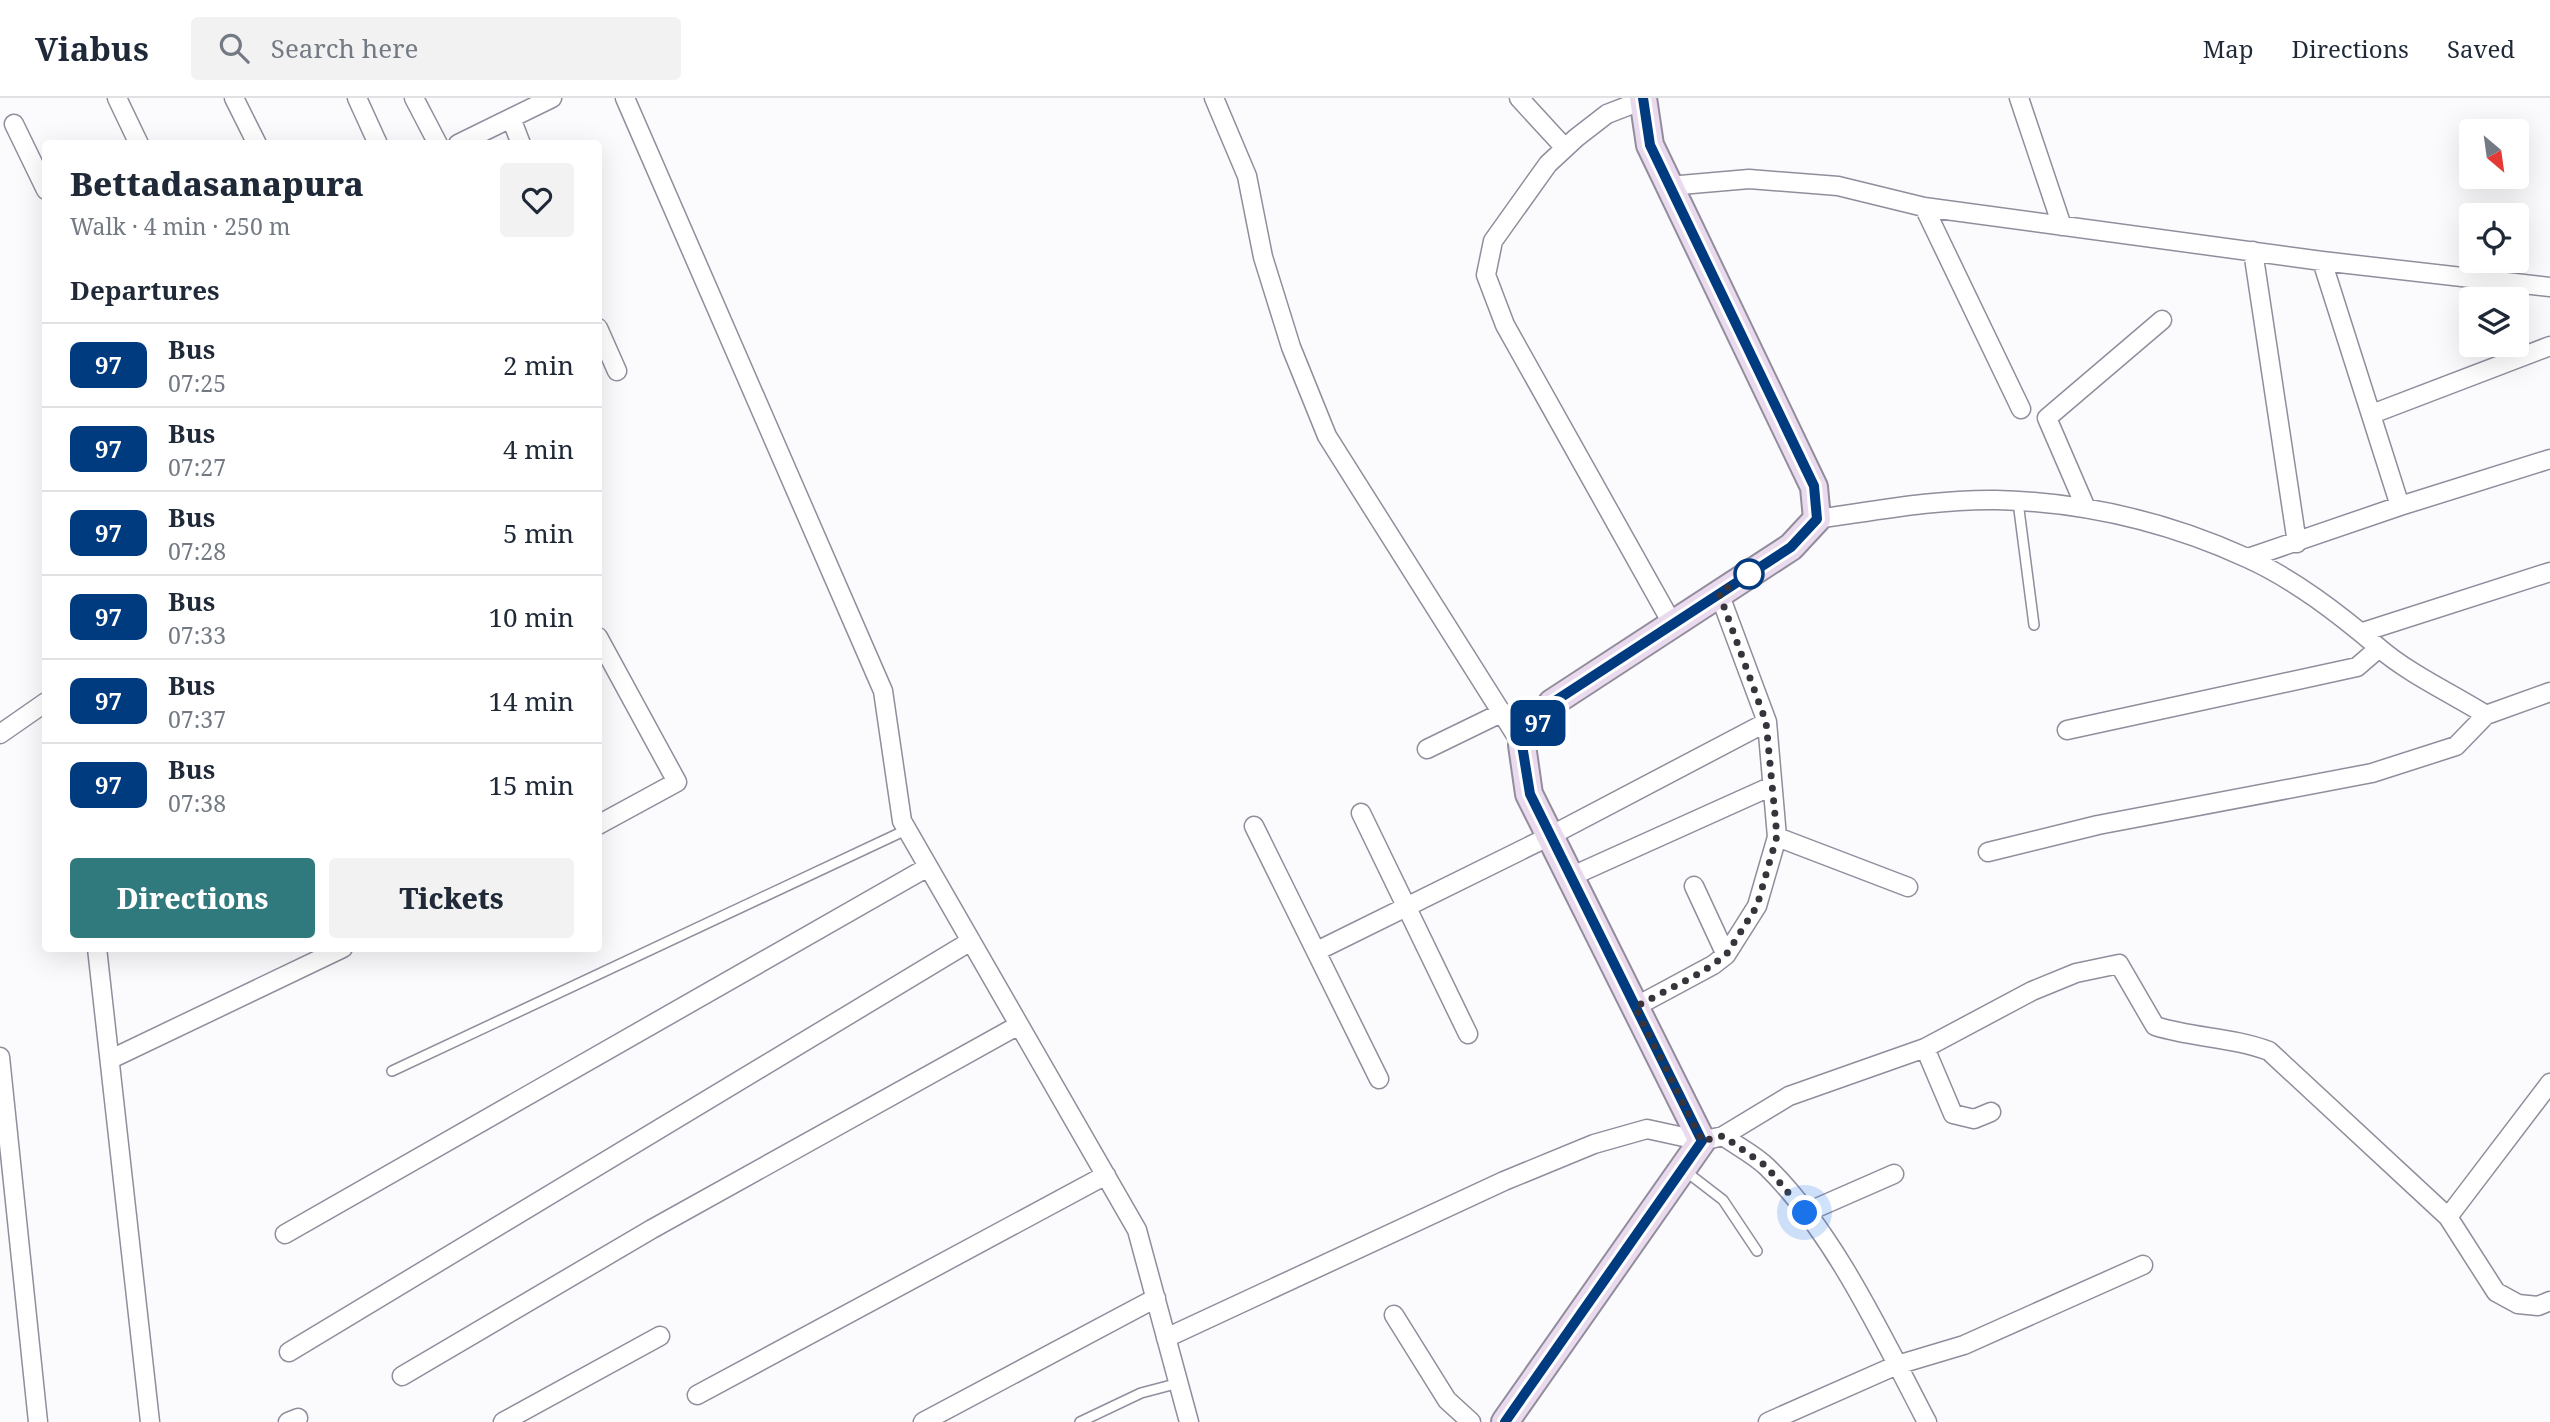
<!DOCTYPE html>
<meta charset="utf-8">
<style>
body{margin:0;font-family:"Noto Serif",serif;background:#f2f2f3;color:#1f2937;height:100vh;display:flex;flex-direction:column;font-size:26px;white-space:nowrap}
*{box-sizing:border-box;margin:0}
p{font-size:23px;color:#747a83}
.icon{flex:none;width:38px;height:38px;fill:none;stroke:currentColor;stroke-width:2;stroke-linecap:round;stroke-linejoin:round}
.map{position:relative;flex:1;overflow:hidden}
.sheet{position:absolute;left:42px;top:42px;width:560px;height:812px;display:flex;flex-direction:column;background:#fff;border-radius:7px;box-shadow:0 7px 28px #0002}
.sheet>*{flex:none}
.badge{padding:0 14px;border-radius:10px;font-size:24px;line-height:46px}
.needle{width:46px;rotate:151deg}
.buttons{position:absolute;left:2459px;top:21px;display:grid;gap:14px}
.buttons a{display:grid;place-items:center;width:70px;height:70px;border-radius:7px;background:#fff;box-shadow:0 7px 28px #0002;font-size:35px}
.you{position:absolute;width:35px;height:35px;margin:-18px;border:5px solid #fff;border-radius:50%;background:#1a73e8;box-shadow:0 0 0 10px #1a73e833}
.map>.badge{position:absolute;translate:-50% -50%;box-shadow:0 0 0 4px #fff}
h2{padding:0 28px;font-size:26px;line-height:63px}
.round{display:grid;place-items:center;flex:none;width:74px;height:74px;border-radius:7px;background:#f2f2f3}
.headline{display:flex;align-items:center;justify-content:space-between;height:119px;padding:0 28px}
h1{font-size:33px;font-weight:800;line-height:52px}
.button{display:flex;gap:14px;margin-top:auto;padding:14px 28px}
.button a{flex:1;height:80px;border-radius:7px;background:#307a7d;color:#fff;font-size:28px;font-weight:800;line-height:80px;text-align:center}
.button a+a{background:#f2f2f3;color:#1f2937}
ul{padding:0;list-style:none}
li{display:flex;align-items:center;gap:21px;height:84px;padding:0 28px;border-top:2px solid #e0e1e3}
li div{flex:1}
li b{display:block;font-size:26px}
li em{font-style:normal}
li .badge{min-width:77px;font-weight:700;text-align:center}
header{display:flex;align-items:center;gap:42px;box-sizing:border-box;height:98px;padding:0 35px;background:#fff;border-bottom:2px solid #e0e1e3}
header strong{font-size:33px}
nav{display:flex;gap:38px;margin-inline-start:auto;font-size:24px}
.search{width:490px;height:63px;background:#f2f2f3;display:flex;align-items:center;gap:18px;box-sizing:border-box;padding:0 24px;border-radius:7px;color:#747a83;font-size:26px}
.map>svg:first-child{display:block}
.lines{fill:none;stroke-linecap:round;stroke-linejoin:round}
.service-casing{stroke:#918d9c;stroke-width:12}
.minor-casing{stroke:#918d9c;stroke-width:21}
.secondary-casing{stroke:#918d9c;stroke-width:30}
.service{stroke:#fff;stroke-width:9}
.minor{stroke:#fff;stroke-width:18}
.secondary{stroke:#e9daed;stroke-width:26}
.line-casing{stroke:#fff;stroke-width:16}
.line{stroke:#003b80;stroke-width:10}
.walk{stroke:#37353b;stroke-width:7;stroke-dasharray:0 12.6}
.stop-dot{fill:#fff;stroke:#003b80;stroke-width:3.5}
</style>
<header>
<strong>Viabus</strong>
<div class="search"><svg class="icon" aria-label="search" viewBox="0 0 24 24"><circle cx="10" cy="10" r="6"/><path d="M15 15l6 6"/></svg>Search here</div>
<nav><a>Map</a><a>Directions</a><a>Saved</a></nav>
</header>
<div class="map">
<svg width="2550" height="1324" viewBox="0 0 2550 1324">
<rect width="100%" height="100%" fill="#fbfafd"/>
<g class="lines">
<defs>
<path id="service" d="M2018,404L2034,527
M392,973L906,732
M1684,1072L1723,1102L1757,1153
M1080,1324L1141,1295L1179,1285"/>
<path id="minor" d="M117,0L139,46
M234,0L257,46
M357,0L378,46
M414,0L438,46
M625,0L883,593L902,723L1137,1132L1189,1324
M1214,0L1247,78L1263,159L1291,249L1327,338L1522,647
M1519,0L1565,50
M2019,0L2062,128
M1643,2L1607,16L1576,40L1548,66L1493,143L1486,177L1505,227L1673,527
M511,20L521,46
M14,26L46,92
M458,46L552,0
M1669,88L1749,81L1838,88L1924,109L2322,163L2550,189
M1924,109L2021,311
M2253,153L2297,445
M2322,163L2400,408
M598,230L617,273
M2372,316L2550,248
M2085,408L2047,320L2162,222
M1817,421C1875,413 1936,401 1996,402C2083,404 2168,424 2247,460C2294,481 2339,516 2378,549C2409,576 2451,595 2486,617
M2248,460L2400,408L2550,361
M2363,534L2550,474
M598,539L677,684L598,727
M2067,632L2357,569L2379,550
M0,636L46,604
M1427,651L1501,615
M1361,715L1468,936
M1254,728L1379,981
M1777,739L1908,789
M1988,754L2098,727L2372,675L2456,648L2486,617L2550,594
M1570,779L1772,688
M1694,788L1726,857
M97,850L150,1324
M1317,853L1550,738L1767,624L1719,495
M1635,909L1713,867L1726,857L1757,808L1777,739L1767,624
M1925,950L1953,1016L1974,1021L1991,1014
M0,959L38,1324
M111,961L343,850
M1723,1038C1737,1048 1755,1057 1767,1069C1834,1134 1884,1242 1927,1324
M1805,1115L1894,1076
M2448,1119L2550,985
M285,1136L928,769
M1394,1217L1447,1302L1471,1324
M1166,1240L1504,1083L1594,1046L1647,1031L1702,1043L1723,1038L1789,998L1925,950L2032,893L2076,875L2119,866L2155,928C2193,940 2232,939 2269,953L2448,1119L2496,1194L2518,1206L2538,1208L2550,1203
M289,1254L971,843
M402,1278L652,1131L1019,927
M697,1297L1106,1077
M288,1324L298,1320
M503,1324L660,1238
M923,1324L1156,1200
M1768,1324L1897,1267L1964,1247L2143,1167"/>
<path id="secondary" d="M1505,1324L1702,1043L1529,696L1522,647L1552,605L1791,449L1817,421L1814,389L1650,47L1643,0"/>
</defs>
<!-- service casing -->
<use href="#service" class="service-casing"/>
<!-- minor casing -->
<use href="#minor" class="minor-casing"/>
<!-- secondary casing -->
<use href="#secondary" class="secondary-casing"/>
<!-- service -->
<use href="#service" class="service"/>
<!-- minor -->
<use href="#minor" class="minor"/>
<!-- secondary -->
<use href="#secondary" class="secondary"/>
</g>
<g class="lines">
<defs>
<path id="line" d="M1505,1324L1702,1043L1530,696L1522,647L1552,605L1791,449L1817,421L1814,388L1650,47L1643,0"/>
</defs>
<!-- line casing -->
<use href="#line" class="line-casing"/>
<!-- line -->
<use href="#line" class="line"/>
<!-- walk -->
<path class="walk" d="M1749,476L1719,495L1766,624L1777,738L1757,808L1726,857L1702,874L1635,909L1702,1043L1723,1038L1766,1068L1805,1115"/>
</g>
<!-- markers -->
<circle class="stop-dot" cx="1749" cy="476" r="14"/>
</svg>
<div class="buttons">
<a><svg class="needle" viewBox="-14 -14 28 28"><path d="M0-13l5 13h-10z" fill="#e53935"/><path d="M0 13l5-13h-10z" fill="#747a83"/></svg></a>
<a><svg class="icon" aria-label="locate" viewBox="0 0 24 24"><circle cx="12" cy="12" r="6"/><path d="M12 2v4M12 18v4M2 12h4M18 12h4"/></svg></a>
<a><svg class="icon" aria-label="layers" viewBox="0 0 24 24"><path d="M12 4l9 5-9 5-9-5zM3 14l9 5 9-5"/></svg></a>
</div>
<div class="you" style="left:1805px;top:1115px"></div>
<b class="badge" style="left:1538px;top:625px;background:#003b80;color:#fff">97</b>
<section class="sheet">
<div class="headline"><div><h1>Bettadasanapura</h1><p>Walk · 4 min · 250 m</p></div><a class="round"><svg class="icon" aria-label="heart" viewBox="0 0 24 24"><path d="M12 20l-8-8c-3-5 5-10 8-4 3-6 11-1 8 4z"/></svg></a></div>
<h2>Departures</h2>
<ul>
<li><span class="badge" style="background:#003b80;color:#fff">97</span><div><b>Bus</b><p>07:25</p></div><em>2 min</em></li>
<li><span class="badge" style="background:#003b80;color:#fff">97</span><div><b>Bus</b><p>07:27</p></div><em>4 min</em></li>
<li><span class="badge" style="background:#003b80;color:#fff">97</span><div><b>Bus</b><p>07:28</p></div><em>5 min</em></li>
<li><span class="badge" style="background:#003b80;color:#fff">97</span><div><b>Bus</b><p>07:33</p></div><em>10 min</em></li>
<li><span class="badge" style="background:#003b80;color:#fff">97</span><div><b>Bus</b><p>07:37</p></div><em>14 min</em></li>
<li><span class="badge" style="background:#003b80;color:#fff">97</span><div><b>Bus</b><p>07:38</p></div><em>15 min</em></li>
</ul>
<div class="button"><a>Directions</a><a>Tickets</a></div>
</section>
</div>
